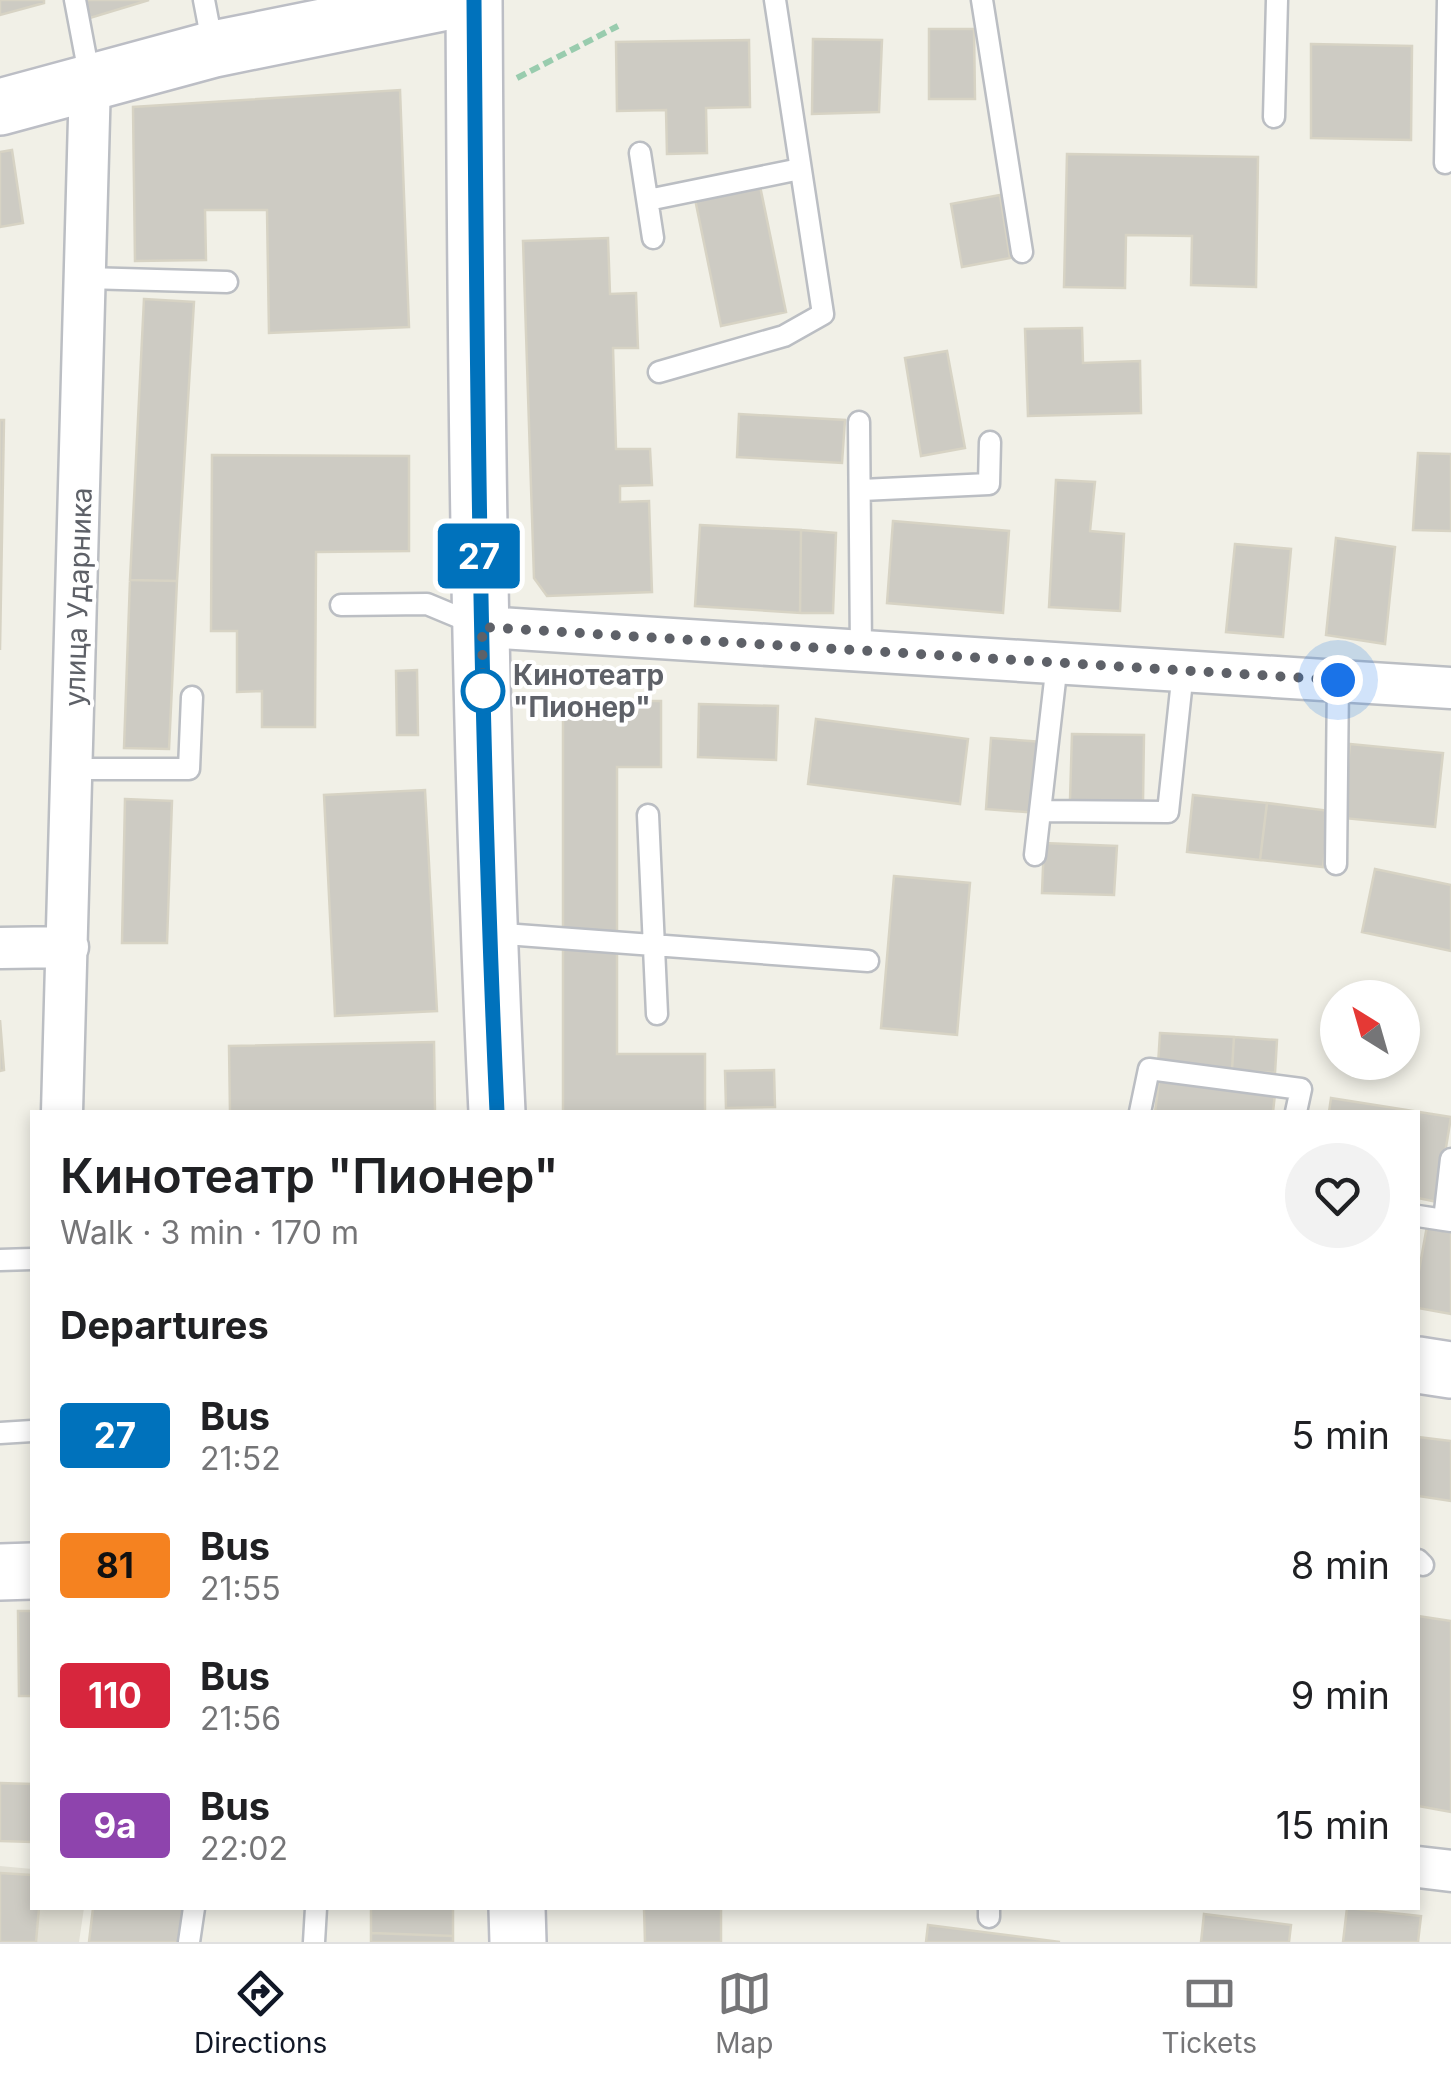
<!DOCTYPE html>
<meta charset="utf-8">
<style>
body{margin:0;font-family:Inter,sans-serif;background:#f2f2f2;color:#202124;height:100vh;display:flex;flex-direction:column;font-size:38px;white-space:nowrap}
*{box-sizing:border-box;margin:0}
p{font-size:32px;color:#757577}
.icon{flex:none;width:55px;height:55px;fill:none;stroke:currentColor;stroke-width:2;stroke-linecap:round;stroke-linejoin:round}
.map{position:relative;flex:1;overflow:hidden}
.sheet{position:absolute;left:30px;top:1110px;width:1390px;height:800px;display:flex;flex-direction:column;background:#fff;border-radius:0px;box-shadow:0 5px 15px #0003}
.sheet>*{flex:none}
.badge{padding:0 20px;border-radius:8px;font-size:35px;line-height:65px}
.needle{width:65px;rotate:323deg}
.buttons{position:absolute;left:1320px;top:980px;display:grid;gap:20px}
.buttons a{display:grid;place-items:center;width:100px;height:100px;border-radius:50%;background:#fff;box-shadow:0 5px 15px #0003;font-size:50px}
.you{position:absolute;width:50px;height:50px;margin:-25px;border:8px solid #fff;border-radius:50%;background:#1a73e8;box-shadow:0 0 0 15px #1a73e833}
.map>.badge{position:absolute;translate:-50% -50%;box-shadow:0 0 0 5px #fff}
h2{padding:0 30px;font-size:38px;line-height:90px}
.round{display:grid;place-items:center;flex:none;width:105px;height:105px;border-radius:52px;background:#f2f2f2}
.head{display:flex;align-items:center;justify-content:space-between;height:170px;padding:0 30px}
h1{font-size:48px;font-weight:600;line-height:75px}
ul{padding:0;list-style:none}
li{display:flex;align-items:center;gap:30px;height:130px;padding:0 30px}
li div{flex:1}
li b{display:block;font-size:38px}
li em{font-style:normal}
li .badge{min-width:110px;font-weight:700;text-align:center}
.tab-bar{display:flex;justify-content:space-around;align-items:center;height:140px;border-top:2px solid #e0e0e0;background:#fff;font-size:28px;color:#757577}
.tab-bar a{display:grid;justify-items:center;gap:5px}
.tab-bar .selected{color:#111827}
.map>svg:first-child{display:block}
.education{fill:#e2e0d5}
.building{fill:#cdcbc3;stroke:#d7d3c4;stroke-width:2.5}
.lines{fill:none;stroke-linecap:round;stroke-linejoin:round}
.lane-casing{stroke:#bbbec3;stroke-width:25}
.street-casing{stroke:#bbbec3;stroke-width:45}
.secondary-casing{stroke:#bcbec5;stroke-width:60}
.path{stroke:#99ccae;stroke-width:6;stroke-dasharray:10 5;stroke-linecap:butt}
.lane{stroke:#fff;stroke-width:20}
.street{stroke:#fff;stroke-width:40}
.secondary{stroke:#fff;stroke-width:55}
.line-casing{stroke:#fff;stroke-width:22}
.line{stroke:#0072bc;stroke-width:15}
.walk{stroke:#5e6168;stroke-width:10;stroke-dasharray:0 18}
.stop-dot{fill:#fff;stroke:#0072bc;stroke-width:5}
.labels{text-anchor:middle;stroke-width:8;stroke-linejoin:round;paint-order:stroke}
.street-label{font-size:28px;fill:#5e6168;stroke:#fff}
.stop-label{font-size:28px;font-weight:bold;fill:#5e6168;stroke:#fff;text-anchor:start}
</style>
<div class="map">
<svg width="1451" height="1942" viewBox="0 0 1451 1942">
<rect width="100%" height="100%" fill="#f1f0e7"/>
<!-- education -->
<path class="education" d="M0,1866L32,1869V1908H84L79,1942H0Z"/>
<!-- building -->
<path class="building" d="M0,0H44V3L0,15Z
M85,0H149L90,18Z
M929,29H974L975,99H929Z
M813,39L882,40L879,112L812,114Z
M749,40L750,107L706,108L707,153L667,154L666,110L617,111L616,42Z
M1311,44L1412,46L1411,140L1311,138Z
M400,90L409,327L269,333L267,210H205L206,260L135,261L133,107Z
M12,150L23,223L0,227V152Z
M1067,154L1258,157L1256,287L1191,285L1192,236L1126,235L1125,288L1064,287Z
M760,186L786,312L721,326L695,199Z
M1000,195L1010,258L962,267L951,204Z
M608,238L610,294L636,293L638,348H613L616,449H650L652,485L620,486V502L649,501L652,592L547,596L534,578L523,241Z
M144,299L194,302L177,581L130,580Z
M1082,328L1083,363L1140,361L1141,413L1028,416L1025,329Z
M947,351L965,448L921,456L905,358Z
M739,414L845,420L842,463L737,457Z
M0,420H4L0,650Z
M1418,453L1451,454V531L1413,530Z
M212,455L409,456V551L316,552L315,727H262V691L237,692V631H211Z
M1056,480L1095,482L1090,531L1124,534L1120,611L1049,607Z
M893,521L1009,531L1003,613L887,603Z
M700,525L801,530L800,613L695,606Z
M801,530L836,533L833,613H800Z
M1336,538L1395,547L1385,644L1326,635Z
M1235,544L1291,549L1283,637L1226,632Z
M130,580L177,581L169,749L124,748Z
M417,670L418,735H397L396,671Z
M563,701H661V767H617V1054H705V1112H563Z
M699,704L778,706L776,760L698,757Z
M816,719L968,739L960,804L808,784Z
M1072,734L1144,735L1143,802L1070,800Z
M991,738L1042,742L1037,813L986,809Z
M1350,744L1443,753L1435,827L1343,818Z
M425,790L437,1011L335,1016L324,795Z
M1193,795L1267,803L1260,860L1187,852Z
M125,799L172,801L167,943H122Z
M1267,803L1330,811L1323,867L1260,860Z
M1044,843L1117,846L1114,895L1042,893Z
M1375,869L1451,885V951L1362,932Z
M894,876L970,883L957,1035L881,1028Z
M0,1020L4,1070L0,1071Z
M1160,1033L1234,1037L1232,1070L1158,1065Z
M1234,1037L1277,1040L1275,1073L1232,1070Z
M434,1042L435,1112H230L229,1046Z
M774,1070L775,1107L726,1108L725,1071Z
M1159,1081L1275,1094L1273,1112H1155Z
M1331,1098L1451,1117L1437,1202L1418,1198V1112H1329Z
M1427,1226L1451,1231V1314L1418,1308V1276Z
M1418,1437L1451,1441V1501L1418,1496Z
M18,1611H32V1696H19Z
M1418,1616L1451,1621V1812L1418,1806Z
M0,1783L32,1784V1842L0,1841Z
M0,1873L32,1875V1908H39L36,1942H0Z
M93,1908H190L184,1942H89Z
M371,1908H453V1936L371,1933Z
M644,1908H721V1942H645Z
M1347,1908L1421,1916L1418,1942H1343Z
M1204,1914L1291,1925L1289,1942H1201Z
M928,1925L1060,1942H926Z
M371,1933L453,1936V1942H371Z"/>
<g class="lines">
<defs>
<path id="lane" d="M75,0L90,79
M204,0L213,47
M982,0L1022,252
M1274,117L1277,0
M640,153L653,238
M1445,163L1448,0
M648,200L800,169
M86,278L227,282
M659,372L784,336L823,314L775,0
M859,422L861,650
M862,490L989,484L990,442
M341,605L427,604L475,624
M73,769H189L192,697
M1040,811L1168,812L1183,671
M648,815L657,1014
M1035,855L1057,663
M1336,864L1338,680
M490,933L868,961
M1140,1112L1149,1069L1301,1089L1296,1112
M1418,1216L1451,1221
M1444,1220L1451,1159
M0,1260L32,1259
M0,1433L32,1431
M1418,1560L1423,1565
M989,1917V1908
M189,1942L194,1908
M314,1942L316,1908"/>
<path id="street" d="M483,627L1451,688
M0,948L68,947
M62,1112L90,81
M1418,1867L1451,1871"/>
<path id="secondary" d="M474,0C476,371 479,742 497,1112
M0,107L214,49L456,0
M1418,1365L1451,1370
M0,1572L32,1571
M517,1908L518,1942"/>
</defs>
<!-- lane casing -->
<use href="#lane" class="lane-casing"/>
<!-- street casing -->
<use href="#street" class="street-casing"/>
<!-- secondary casing -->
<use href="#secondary" class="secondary-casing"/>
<!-- path -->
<path class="path" d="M517,78L618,26"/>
<!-- lane -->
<use href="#lane" class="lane"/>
<!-- street -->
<use href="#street" class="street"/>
<!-- secondary -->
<use href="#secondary" class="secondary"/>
</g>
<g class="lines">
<defs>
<path id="line" d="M474,0C477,371 480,742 497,1112"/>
</defs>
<!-- line casing -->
<use href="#line" class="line-casing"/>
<!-- line -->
<use href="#line" class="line"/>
<!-- walk -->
<path class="walk" d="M483,691L482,627L1338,680"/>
</g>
<!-- markers -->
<circle class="stop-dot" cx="483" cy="691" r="20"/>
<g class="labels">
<!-- street labels -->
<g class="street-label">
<text transform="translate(78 597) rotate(-88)" y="10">улица Ударника</text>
</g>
<!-- stop labels -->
<g class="stop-label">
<text x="513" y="685">Кинотеатр<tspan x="513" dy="32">"Пионер"</tspan></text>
</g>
</g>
</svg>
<div class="buttons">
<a><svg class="needle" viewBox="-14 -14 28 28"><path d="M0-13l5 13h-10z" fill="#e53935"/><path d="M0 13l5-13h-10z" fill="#757577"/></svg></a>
</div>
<div class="you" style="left:1338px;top:680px"></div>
<b class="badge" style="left:479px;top:556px;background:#0072bc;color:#fff">27</b>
<section class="sheet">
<div class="head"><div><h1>Кинотеатр &quot;Пионер&quot;</h1><p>Walk · 3 min · 170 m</p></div><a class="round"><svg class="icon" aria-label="heart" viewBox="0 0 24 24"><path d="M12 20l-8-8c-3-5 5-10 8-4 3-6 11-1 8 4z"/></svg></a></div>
<h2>Departures</h2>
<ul>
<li><span class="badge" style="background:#0072bc;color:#fff">27</span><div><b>Bus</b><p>21:52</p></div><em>5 min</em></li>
<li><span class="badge" style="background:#f58220;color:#111">81</span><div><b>Bus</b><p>21:55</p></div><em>8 min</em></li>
<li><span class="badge" style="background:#d7263d;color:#fff">110</span><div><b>Bus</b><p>21:56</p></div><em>9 min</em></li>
<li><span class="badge" style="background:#8e44ad;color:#fff">9а</span><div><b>Bus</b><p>22:02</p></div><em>15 min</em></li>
</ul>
</section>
</div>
<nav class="tab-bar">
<a class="selected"><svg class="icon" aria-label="directions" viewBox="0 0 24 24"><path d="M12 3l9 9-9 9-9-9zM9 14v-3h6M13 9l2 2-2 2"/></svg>Directions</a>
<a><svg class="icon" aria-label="map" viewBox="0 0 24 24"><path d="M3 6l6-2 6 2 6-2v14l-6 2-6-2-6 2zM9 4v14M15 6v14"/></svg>Map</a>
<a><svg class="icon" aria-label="tickets" viewBox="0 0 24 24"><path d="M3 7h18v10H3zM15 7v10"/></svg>Tickets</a>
</nav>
